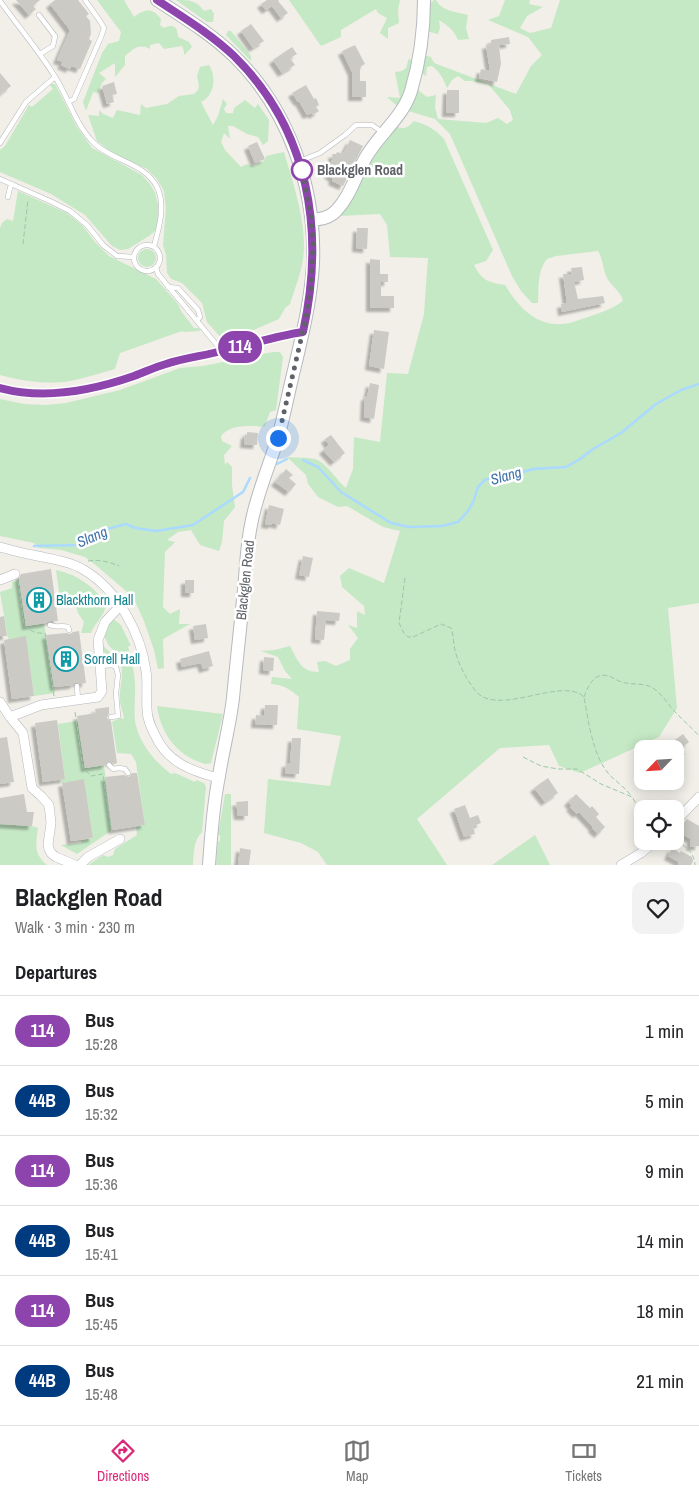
<!DOCTYPE html>
<meta charset="utf-8">
<style>
body{margin:0;font-family:"Archivo Narrow",sans-serif;background:#f2f2f2;color:#202124;height:100vh;display:flex;flex-direction:column;font-size:19px;white-space:nowrap}
*{box-sizing:border-box;margin:0}
p{font-size:16px;color:#757577}
.icon{flex:none;width:28px;height:28px;fill:none;stroke:currentColor;stroke-width:2;stroke-linecap:round;stroke-linejoin:round}
.map{position:relative;height:865px;overflow:hidden}
.sheet{display:flex;flex-direction:column;background:#fff;flex:1}
.sheet>*{flex:none}
.badge{padding:0 10px;border-radius:16px;font-size:18px;line-height:32px}
.needle{width:32px;rotate:245deg}
.controls{position:absolute;left:634px;top:740px;display:grid;gap:10px}
.controls a{display:grid;place-items:center;width:50px;height:50px;border-radius:10px;background:#fff;box-shadow:0 2px 12px #0003;font-size:25px}
.you{position:absolute;width:25px;height:25px;margin:-12px;border:4px solid #fff;border-radius:50%;background:#1a73e8;box-shadow:0 0 0 8px #1a73e833}
.map>.badge{position:absolute;translate:-50% -50%;box-shadow:0 0 0 2px #fff}
h2{padding:0 15px;font-size:19px;line-height:45px}
.round{display:grid;place-items:center;flex:none;width:52px;height:52px;border-radius:10px;background:#f2f2f2}
.overview{display:flex;align-items:center;justify-content:space-between;height:85px;padding:0 15px}
h1{font-size:24px;font-weight:700;line-height:38px}
ul{padding:0;list-style:none}
li{display:flex;align-items:center;gap:15px;height:70px;padding:0 15px;border-top:1px solid #e0e0e0}
li div{flex:1}
li b{display:block;font-size:19px}
li em{font-style:normal}
li .badge{min-width:55px;font-weight:700;text-align:center}
.dock{display:flex;justify-content:space-around;align-items:center;height:70px;border-top:1px solid #e0e0e0;background:#fff;font-size:14px;color:#757577}
.dock a{display:grid;justify-items:center;gap:2px}
.dock .selected{color:#db2777}
.map>svg:first-child{display:block}
.green{fill:#c5e8c5}
.lines{fill:none;stroke-linecap:round;stroke-linejoin:round}
.stream{stroke:#aadaff;stroke-width:2.5}
.building{fill:#cccac5;filter:url(#shadow)}
.lane-casing{stroke:#b5b8bc;stroke-width:5.5}
.street-casing{stroke:#b5b8bc;stroke-width:10}
.secondary-casing{stroke:#b6babf;stroke-width:14}
.path{stroke:#9cc7a9;stroke-width:1;stroke-dasharray:5 2.5;stroke-linecap:butt}
.lane{stroke:#fff;stroke-width:4.5}
.street{stroke:#fff;stroke-width:9}
.secondary{stroke:#fff;stroke-width:12}
.line-casing{stroke:#fff;stroke-width:11}
.line{stroke:#8e44ad;stroke-width:8}
.walk{stroke:#5f6368;stroke-width:5;stroke-dasharray:0 9}
.stop-dot{fill:#fff;stroke:#8e44ad;stroke-width:2.5}
.labels{text-anchor:middle;stroke-width:5;stroke-linejoin:round;paint-order:stroke}
.stop-label{font-size:14px;font-weight:bold;fill:#5f6368;stroke:#fff;text-anchor:start}
.street-label{font-size:14px;fill:#5f6368;stroke:#fff}
.culture-label{font-size:14px;fill:#0d838f;stroke:#fff;text-anchor:start}
.water-label{font-size:15px;font-style:italic;fill:#4174aa;stroke:#fff}
</style>
<div class="map">
<svg width="699" height="865" viewBox="0 0 699 865">
<defs>
<filter id="shadow"><feDropShadow dx="-4" dy="4" stdDeviation="1" flood-color="#0004"/></filter>
</defs>
<rect width="100%" height="100%" fill="#f1efe8"/>
<!-- green -->
<path class="green" d="M97,0H124L134,17C144,9 152,7 161,19L160,25L164,28C174,24 177,26 178,37L189,42L192,47L184,55V51L182,46L164,49L159,43L150,45V49C138,43 134,49 125,56V65L115,77V63L99,73L106,79L102,83L98,93L93,92L86,111L83,102L102,53L108,44L119,41L121,32Z
M176,0C189,0 196,0 204,11L211,9L214,14L213,22H207Z
M289,0H400L398,10L399,23L388,28V39L380,33L387,18L378,13L376,9L341,30V37L321,46Z
M434,0H436C441,11 457,12 468,15L466,28L469,39L458,40C454,30 447,25 439,20L440,28L438,34L426,31V7Z
M505,0H530L529,4L543,7L527,16L520,28L530,33L551,28L560,0H699V603L668,608L677,708L659,737L580,773L559,766L549,745L500,748L417,819L447,865H327L318,852L301,843L264,833L268,779L330,786L341,736L297,729L299,697C290,689 284,685 271,684L272,677L292,679L285,671L278,657L261,651L275,650L290,646C298,661 301,672 319,672L317,662L325,661L336,666L350,660V649L358,638L348,625L357,628V611L365,615L364,606L342,587L340,576L349,568L384,583L400,531L383,527L347,506L338,507L318,497L308,484L306,475L287,457C296,458 306,457 315,459C326,462 337,481 346,488L353,469L354,437L380,442L387,373L408,374L424,314L428,258L390,257L387,225L380,214L339,216L364,166L395,126C404,130 408,128 414,121C427,125 435,129 444,139L493,250L486,261L474,265C482,281 488,282 505,285C518,306 535,326 562,324C570,324 578,320 585,318C599,313 611,310 623,301C621,291 612,287 607,278C603,270 603,259 598,251L556,256L547,259C537,271 539,288 538,303H532L521,291L512,276L450,134L435,119L408,111L417,80L419,91L427,97L436,95L435,107L438,119L486,123L498,118L507,124L513,120L510,110L488,84L471,81H465L458,76L452,80L447,88C444,80 440,72 432,66L427,67L426,76L419,71L423,55L431,57L434,63L516,94L531,66L542,55L528,37L488,20L499,16Z
M228,31H231L251,56V61L226,35Z
M409,58L412,62C411,77 405,92 397,106L387,97L400,98L395,72L402,71L406,68Z
M209,65C217,77 214,96 201,102L213,125L218,116L223,99L227,104L224,109L226,113H233L234,108L245,100L255,108L258,104L269,120L268,141L263,145L258,137L247,134L233,126H228L230,139L224,133L221,142L225,150L241,167L247,164L254,166L265,160L266,156L284,152C293,183 308,226 303,259C301,274 294,290 290,304L285,308L279,319L228,341L223,340L207,322L202,303L182,283L171,279L167,273L166,255L163,245L166,209L164,191L157,179L147,169L111,152L97,141L88,115L99,116V110L103,114L113,118L117,110L140,115L141,104L146,108L167,104L179,96L194,94L198,90L199,86L197,76L200,67Z
M49,84H55L77,127L92,148L142,175L150,184L155,193L158,205V221L156,230L149,236L128,249L120,250L112,246L85,215L51,194L0,172V150L5,146L29,105L32,107L53,89Z
M18,191L67,213L82,225L95,242L109,256L156,279L178,304L181,311L194,328H199L200,331L184,332L182,331L120,353L115,369C100,373 85,378 70,381C48,385 21,381 0,375V228L2,223L7,219L13,221Z
M138 258a9 9 0 1 1 18 0a9 9 0 1 1-18 0Z
M273,352H280L283,357L276,410L270,412L265,426L258,427V426C244,426 230,425 221,436L222,441L232,446L224,455L225,465L227,462L232,467V485L235,507L224,521L222,542L219,551L200,545L191,530L178,532L167,540L175,542L165,552L163,607L170,614L180,609L179,624H190L163,639L164,668L158,669L154,650L144,621L133,597L98,567L85,557L61,550L39,548L34,543L0,536V399L24,404L46,405L66,403L120,390L180,368L203,366Z
M56,570C63,572 71,574 78,578C86,583 108,598 105,609C103,616 94,625 91,633H81L84,622L78,613L76,606L61,607Z
M19,579L26,626L44,623L55,693L34,696L26,637L8,639L0,592L12,588V582Z
M112,618L121,625L131,646H129L128,647C132,662 136,678 135,693C135,702 134,711 135,721C139,743 154,761 171,774L175,773L195,782L196,780L204,783L206,787L202,832C193,841 194,853 193,865H88L103,855L108,857L113,855L115,849L137,835L136,826L145,825L136,762L131,754L117,753L112,722L120,718L124,719C124,713 120,707 120,700C119,687 124,677 121,664L113,658L107,657L104,652L102,645L111,653L116,652L109,646L103,634Z
M157,706L223,714L211,763C205,765 202,763 197,761C174,752 160,730 157,706Z
M78,721L85,768L104,765L112,830L77,854L61,845L81,843L82,840L93,838L84,780L62,783L61,779H65L58,724Z
M225,794H231V865H216L218,842L220,841V835H218Z
M0,824L32,826L38,828C36,845 33,853 47,865H0Z
M535,835L550,865H492Z"/>
<g class="lines">
<!-- stream -->
<path class="stream" d="M303,460L318,467L341,492L391,523L409,527L442,526L458,522L468,511L474,500L478,487L485,480L498,475H513L533,469L566,467L580,459L593,449L621,433L656,404L681,390L699,384
M277,464L287,459
M34,546L78,545L89,541L107,529L126,524L135,528L156,531L193,525L243,492L250,478"/>
</g>
<!-- building -->
<path class="building" d="M16,0H40L33,6L36,9L29,15Z
M55,0H78L89,14L86,16L90,21L91,34L89,39L92,41L80,69L71,66L70,69L61,65L63,62L57,60L70,30L50,4Z
M267,0H279L278,1L288,13L281,18L272,6L266,10L261,4Z
M251,24L264,41L253,48L241,31Z
M509,37L510,44L499,45L501,64L497,82L479,78L481,69L490,71L486,45L491,44V40Z
M355,45L365,64L360,67V81H366V97H352V72L342,51Z
M292,47L297,54L290,58L295,65L282,73L273,60Z
M0,73L11,86L0,95Z
M114,82L117,94L112,95L114,102L107,104L102,86Z
M306,85L314,99L316,98L319,105L316,107L319,111L313,115L312,113L307,115L299,101L298,102L292,93Z
M447,90H459V113H446Z
M350,140L363,146L343,186L332,181L333,178L328,174L329,172L326,171L332,160H333L332,154H336L337,152L343,154Z
M257,142L265,159L255,163L248,146Z
M357,228H368L367,249L356,248Z
M370,259L380,260V274H388V282H381V296H394V308H370Z
M582,267L584,280L574,282L578,299L603,296L605,303L562,312L561,304L567,303L563,274H572L571,268Z
M374,330L389,332L384,369L369,366Z
M370,383L379,385L374,419L364,417L365,396L367,397Z
M247,432L258,433L257,445L244,444L245,434L247,435Z
M331,435L345,453L334,462L323,450L329,445L325,439Z
M286,469L293,475L289,478L296,484L289,492L275,482Z
M269,505L284,509L280,525L272,523V525L265,524Z
M303,556L313,558L309,577L299,575Z
M51,569L58,621H50L46,623L26,626L19,579L21,574Z
M185,580H194V593H185Z
M317,611L340,613L339,621L326,620L324,640L315,639Z
M4,616L7,636H0V617Z
M206,624L208,638L195,640L193,626Z
M79,631L86,683L80,684L76,682L73,685L54,687L46,635L66,633L70,634L73,632Z
M26,636L34,696L12,699L4,640Z
M209,651L213,666L203,669L201,663L182,667L180,659Z
M264,657L274,658L273,671L263,670Z
M265,705H278L277,725L255,724L256,715L264,716Z
M109,707V713L107,718L111,721L117,763L114,764L108,761L105,765L85,768L77,716L96,713L95,709Z
M57,720L65,779L43,782L35,723Z
M683,734L689,742L680,749L685,754L675,762V749H657L669,740L671,743Z
M7,737L14,782L0,784V738Z
M292,738H301L299,774L285,773L286,763H290Z
M132,773H137L145,825L112,830L105,777L124,775L129,777Z
M548,778L558,793L545,802L534,788Z
M84,779L93,838L71,841L62,783Z
M24,794L27,812H34L32,826L0,824V798Z
M576,794L590,808L592,806L599,814L596,817L605,827L598,834L592,828L593,827L579,812L577,814L570,807L572,806L568,802Z
M248,801V816H238L236,802Z
M465,805L470,818L478,815L481,823L473,826L475,834L464,837L454,809Z
M687,819L699,826V846L690,847L691,839L677,831Z
M240,848L251,850L249,865H238Z
M672,848L680,853L681,851L692,857L693,861L691,865H678L679,862L668,856Z"/>
<g class="lines">
<defs>
<path id="lane" d="M0,1C18,26 38,50 54,75C69,98 75,125 95,144C113,161 145,163 157,187C166,205 159,228 154,246
M39,15L55,36L53,46L40,54
M68,102L74,99L101,37L104,28L100,21L85,0
M0,143L26,102L55,77
M300,161L320,153L345,135L356,125H372L382,132
M0,179L52,202L70,211L87,225L103,245L117,256L134,257
M8,197L10,188L12,184
M134 258a13 13 0 1 1 26 0a13 13 0 1 1-26 0Z
M156,267L158,274L221,350
M168,287L178,288L198,310L200,317L197,321
M50,625C56,628 62,625 68,627L69,630
M100,666L112,665L116,667L118,675L116,693L118,716L111,717
M77,686L78,700
M109,765L113,769L119,768L125,769L128,773"/>
<path id="street" d="M0,388C45,400 91,391 134,376C145,372 155,367 166,364C184,358 203,356 222,351C249,345 275,336 303,332
M0,547C11,550 22,553 33,555C51,559 69,561 84,570C118,590 141,634 146,671C148,684 146,697 147,709C147,719 151,727 155,735C167,762 191,771 218,778
M0,580L15,574
M0,702L10,717L23,733L32,788L41,796L49,805L51,823L48,844L49,849L51,853L56,857L75,865
M10,717L41,705L98,697L102,691L98,640L105,622L120,606
M675,822L699,797
M80,865L88,857L120,839
M621,865L641,853L655,841"/>
<path id="secondary" d="M157,0C183,17 210,33 233,55C289,109 316,188 313,264C311,299 303,332 295,366C290,386 286,406 281,426C273,459 257,490 251,525C246,549 246,574 243,599C240,632 236,665 233,698C230,724 223,750 219,776C213,806 211,835 209,865
M312,220C321,219 329,218 336,211C351,195 355,176 366,157C379,134 403,117 411,91C420,61 424,31 424,0"/>
</defs>
<!-- lane casing -->
<use href="#lane" class="lane-casing"/>
<!-- street casing -->
<use href="#street" class="street-casing"/>
<!-- secondary casing -->
<use href="#secondary" class="secondary-casing"/>
<!-- path -->
<path class="path" d="M23,244L28,200
M88,561C98,559 110,562 119,566
M405,578L399,623L404,633L408,637H413L441,624L451,628C454,636 453,643 455,650C458,664 466,678 474,689C495,720 562,675 584,697C588,719 592,750 605,769C612,780 625,786 632,797
M18,581L24,625C31,631 35,634 45,633L54,696
M584,697C588,686 594,672 608,676C613,677 617,681 622,682C631,685 640,683 649,686C661,691 668,705 677,714C684,721 692,728 699,736
M75,712L83,768L91,776L103,774L112,834
M523,757L541,766L558,769H577L601,784L632,797L640,810L642,821
M676,840C686,847 694,852 695,865"/>
<!-- lane -->
<use href="#lane" class="lane"/>
<!-- street -->
<use href="#street" class="street"/>
<!-- secondary -->
<use href="#secondary" class="secondary"/>
</g>
<g class="lines">
<defs>
<path id="line" d="M0,388C45,400 91,391 134,376C145,372 155,367 166,364C184,358 203,356 222,351C249,345 275,336 303,332C325,232 310,131 234,56C211,34 184,18 157,0"/>
</defs>
<!-- line casing -->
<use href="#line" class="line-casing"/>
<!-- line -->
<use href="#line" class="line"/>
<!-- walk -->
<path class="walk" d="M278,438L306,318L311,287L313,246L312,220L302,170"/>
</g>
<!-- icons -->
<defs>
<symbol id="building-ring" viewBox="-11 -11 22 22"><circle r="9.5" fill="#fff" stroke="#0f9aa8" stroke-width="1.5"/><path d="M-4-6H4V6H1V3H-1V6H-4ZM-2.5-4.3h1.7v1.8h-1.7ZM.8-4.3h1.7v1.8H.8ZM-2.5-1h1.7V.8h-1.7ZM.8-1h1.7V.8H.8Z" fill="#0f9aa8"/></symbol>
</defs>
<g fill-rule="evenodd">
<use href="#building-ring" x="25" y="586" width="28" height="28"/>
<use href="#building-ring" x="52" y="645" width="28" height="28"/>
</g>
<!-- markers -->
<circle class="stop-dot" cx="302" cy="170" r="10"/>
<g class="labels">
<!-- stop labels -->
<g class="stop-label">
<text x="317" y="175">Blackglen Road</text>
</g>
<!-- street labels -->
<g class="street-label">
<text transform="translate(245 580) rotate(-84)" y="5">Blackglen Road</text>
</g>
<!-- culture labels -->
<g class="culture-label">
<text x="56" y="605">Blackthorn Hall</text>
<text x="84" y="664">Sorrell Hall</text>
</g>
<!-- water labels -->
<g class="water-label">
<text transform="translate(506 476) rotate(-15)" y="5">Slang</text>
<text transform="translate(92 537) rotate(-23)" y="5">Slang</text>
</g>
</g>
</svg>
<div class="controls">
<a><svg class="needle" viewBox="-14 -14 28 28"><path d="M0-13l5 13h-10z" fill="#e53935"/><path d="M0 13l5-13h-10z" fill="#757577"/></svg></a>
<a><svg class="icon" aria-label="locate" viewBox="0 0 24 24"><circle cx="12" cy="12" r="6"/><path d="M12 2v4M12 18v4M2 12h4M18 12h4"/></svg></a>
</div>
<div class="you" style="left:278px;top:438px"></div>
<b class="badge" style="left:240px;top:347px;background:#8e44ad;color:#fff">114</b>
</div>
<section class="sheet">
<div class="overview"><div><h1>Blackglen Road</h1><p>Walk · 3 min · 230 m</p></div><a class="round"><svg class="icon" aria-label="heart" viewBox="0 0 24 24"><path d="M12 20l-8-8c-3-5 5-10 8-4 3-6 11-1 8 4z"/></svg></a></div>
<h2>Departures</h2>
<ul>
<li><span class="badge" style="background:#8e44ad;color:#fff">114</span><div><b>Bus</b><p>15:28</p></div><em>1 min</em></li>
<li><span class="badge" style="background:#003b80;color:#fff">44B</span><div><b>Bus</b><p>15:32</p></div><em>5 min</em></li>
<li><span class="badge" style="background:#8e44ad;color:#fff">114</span><div><b>Bus</b><p>15:36</p></div><em>9 min</em></li>
<li><span class="badge" style="background:#003b80;color:#fff">44B</span><div><b>Bus</b><p>15:41</p></div><em>14 min</em></li>
<li><span class="badge" style="background:#8e44ad;color:#fff">114</span><div><b>Bus</b><p>15:45</p></div><em>18 min</em></li>
<li><span class="badge" style="background:#003b80;color:#fff">44B</span><div><b>Bus</b><p>15:48</p></div><em>21 min</em></li>
</ul>
</section>
<nav class="dock">
<a class="selected"><svg class="icon" aria-label="directions" viewBox="0 0 24 24"><path d="M12 3l9 9-9 9-9-9zM9 14v-3h6M13 9l2 2-2 2"/></svg>Directions</a>
<a><svg class="icon" aria-label="map" viewBox="0 0 24 24"><path d="M3 6l6-2 6 2 6-2v14l-6 2-6-2-6 2zM9 4v14M15 6v14"/></svg>Map</a>
<a><svg class="icon" aria-label="tickets" viewBox="0 0 24 24"><path d="M3 7h18v10H3zM15 7v10"/></svg>Tickets</a>
</nav>
